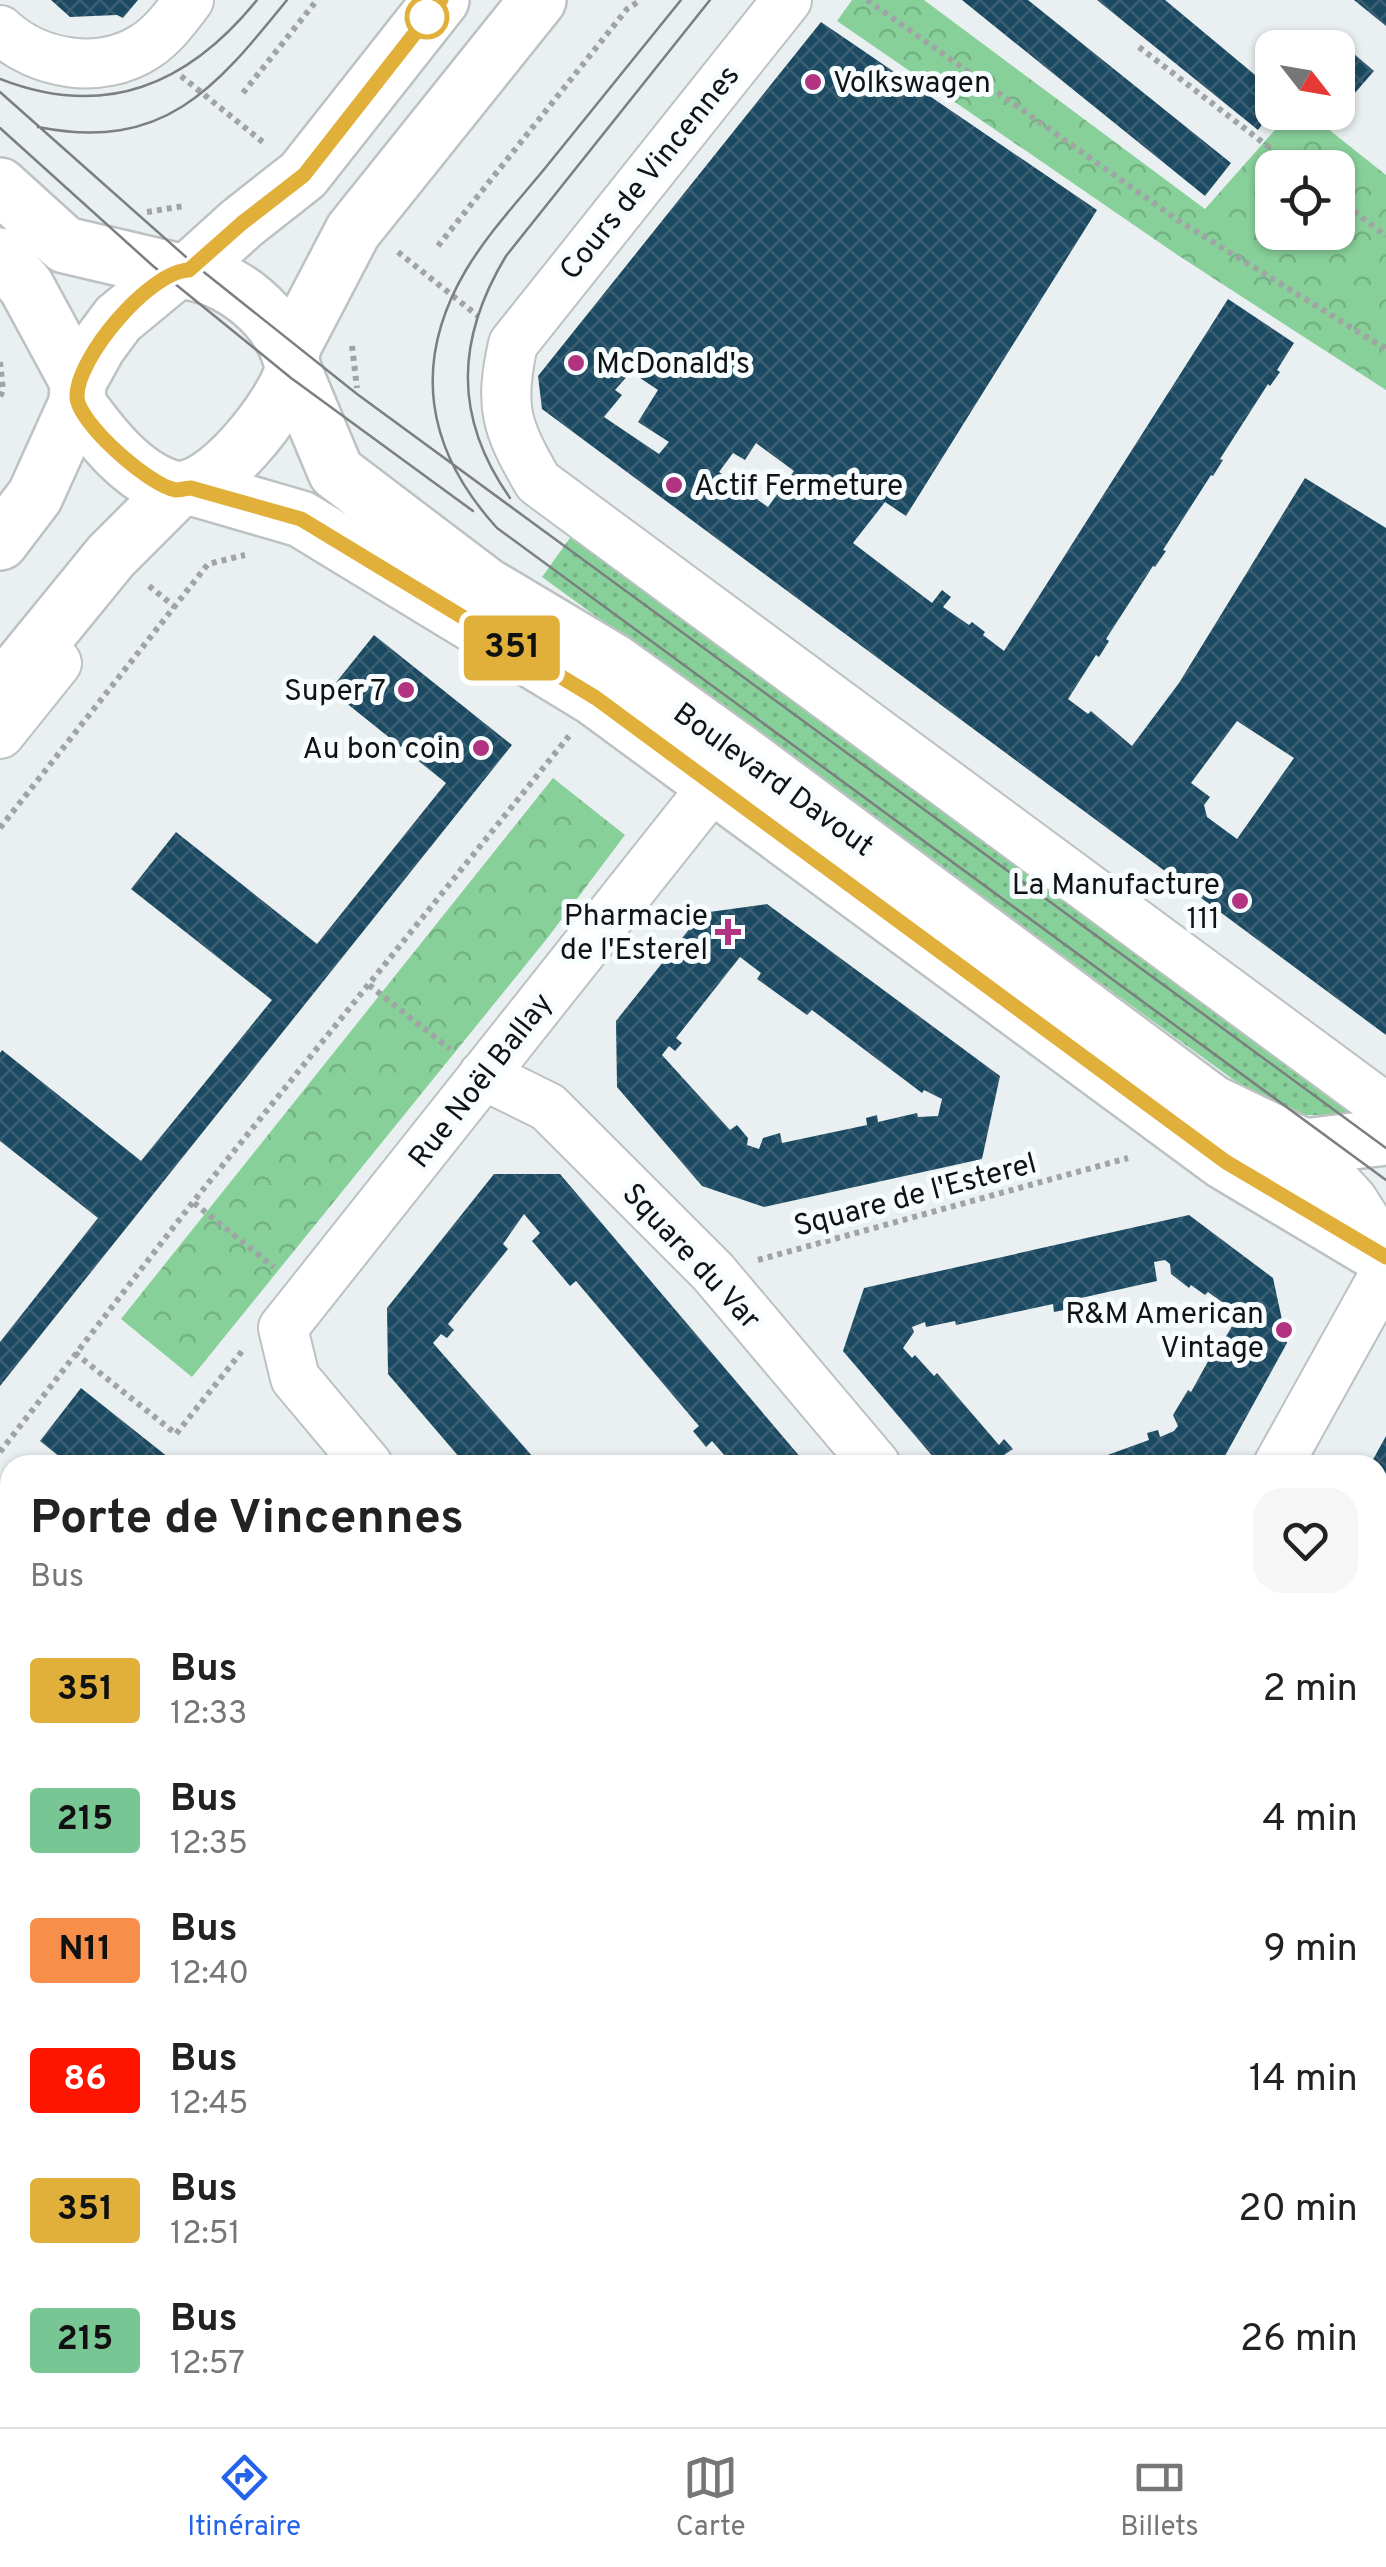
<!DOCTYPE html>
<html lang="fr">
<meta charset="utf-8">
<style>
body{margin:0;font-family:Overpass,sans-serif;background:#f6f6f6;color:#222;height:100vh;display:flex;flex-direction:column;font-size:38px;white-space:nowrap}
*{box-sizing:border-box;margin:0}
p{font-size:32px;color:#767676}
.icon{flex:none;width:55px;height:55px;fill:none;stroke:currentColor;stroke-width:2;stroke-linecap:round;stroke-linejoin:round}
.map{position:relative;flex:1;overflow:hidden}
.side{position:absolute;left:0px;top:1455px;width:1388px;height:972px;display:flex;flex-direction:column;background:#fff;border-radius:30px 30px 0 0;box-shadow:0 2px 8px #0004}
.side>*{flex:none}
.badge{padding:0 20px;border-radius:8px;font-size:35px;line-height:65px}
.needle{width:65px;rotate:121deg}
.fabs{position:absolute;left:1255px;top:30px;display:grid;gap:20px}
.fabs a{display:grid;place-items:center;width:100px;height:100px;border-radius:20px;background:#fff;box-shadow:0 2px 8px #0004;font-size:50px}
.map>.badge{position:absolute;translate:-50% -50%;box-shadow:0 0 0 5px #fff}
.round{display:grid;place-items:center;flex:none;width:105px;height:105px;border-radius:30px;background:#f6f6f6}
.summary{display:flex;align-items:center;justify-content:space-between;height:170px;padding:0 30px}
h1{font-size:48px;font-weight:700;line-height:75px}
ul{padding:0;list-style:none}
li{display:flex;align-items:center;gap:30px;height:130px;padding:0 30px}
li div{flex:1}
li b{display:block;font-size:38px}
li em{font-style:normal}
li .badge{min-width:110px;font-weight:700;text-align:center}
.tabs{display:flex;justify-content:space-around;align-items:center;height:140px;border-top:2px solid #e0e0e0;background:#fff;font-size:28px;color:#767676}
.tabs a{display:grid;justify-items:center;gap:5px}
.tabs .current{color:#2563eb}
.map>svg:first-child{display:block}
.grass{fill:url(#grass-dots)}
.park{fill:url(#park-crowns);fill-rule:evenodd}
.building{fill:url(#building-cross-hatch);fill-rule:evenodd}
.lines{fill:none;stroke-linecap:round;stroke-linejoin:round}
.minor-casing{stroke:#bcc1c2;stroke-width:52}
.major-casing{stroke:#bcc1c2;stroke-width:60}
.highway-casing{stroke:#bcc1c2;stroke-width:60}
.path{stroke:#a0a4a5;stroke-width:6;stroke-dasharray:5 5;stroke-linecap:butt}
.minor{stroke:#fff;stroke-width:48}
.major{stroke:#fff;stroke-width:55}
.highway{stroke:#fff;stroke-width:55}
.tram{stroke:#7b7f80;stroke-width:2.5}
.line-casing{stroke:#fff;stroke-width:22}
.line{stroke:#e0b03b;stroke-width:15}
.stop-dot{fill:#fff;stroke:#e0b03b;stroke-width:5}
.poi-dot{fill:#b23380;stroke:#f7fdfe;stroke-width:4}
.labels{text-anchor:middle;stroke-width:10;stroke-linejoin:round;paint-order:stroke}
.poi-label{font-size:30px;fill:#101213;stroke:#f7fdfe;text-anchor:end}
.street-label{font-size:30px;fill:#101213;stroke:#f7fdfe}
</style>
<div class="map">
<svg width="1386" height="2427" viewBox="0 0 1386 2427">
<defs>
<pattern id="grass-dots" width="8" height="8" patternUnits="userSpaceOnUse" patternTransform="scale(2.5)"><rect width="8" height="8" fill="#88d09a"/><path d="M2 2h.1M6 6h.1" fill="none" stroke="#74b284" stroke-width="1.8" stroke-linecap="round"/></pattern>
<pattern id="park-crowns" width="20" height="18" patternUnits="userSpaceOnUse" patternTransform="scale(2.5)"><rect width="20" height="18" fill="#88d09a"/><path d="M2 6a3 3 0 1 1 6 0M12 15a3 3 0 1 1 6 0" fill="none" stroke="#74b284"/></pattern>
<pattern id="building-cross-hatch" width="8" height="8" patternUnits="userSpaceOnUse" patternTransform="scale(2.5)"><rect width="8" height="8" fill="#1b4961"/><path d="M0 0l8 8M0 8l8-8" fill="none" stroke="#3a5f72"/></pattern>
</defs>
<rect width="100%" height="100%" fill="#eaf0f1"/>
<!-- grass -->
<path class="grass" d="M572,535L1357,1115H1304L1271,1107L542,577Z
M424,2418H631L643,2427H433Z"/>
<!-- park -->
<path class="park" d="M852,0H924L1205,209L1290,113H1308L1386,175V390L1176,254L837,21ZM1272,168H1338V232H1272Z
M553,778L625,835L549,936L192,1377L121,1319Z
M10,1503V1920L0,1912V1515Z
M1378,2307L1386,2311V2427H923L926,2418H1378Z"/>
<!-- building -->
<path class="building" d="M51,0H138L123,18L117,15L70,17Z
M962,0H1028L1231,163L1205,196Z
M1097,0H1165L1272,89V111L1258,130Z
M1354,0H1386V26Z
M821,22L1097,210L906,516L885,502L853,543L932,603L942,590L951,597L943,607L969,625L972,622L985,632L983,635L1004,651L1228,299L1294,343L1277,370L1280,372L1270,386L1268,384L1220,459L1223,460L1213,476L1211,475L1163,550L1166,551L1155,567L1153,566L1106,639L1109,641L1099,657L1096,655L1068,699L1088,714L1091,711L1132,746L1179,683L1305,478L1386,528V1035L542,409L538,376ZM631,372L658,390L638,422L669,442L659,454L604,417L622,395L615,390ZM756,443L794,471L768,507L719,472L733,453L745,460ZM1237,721L1294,758L1237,839L1207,817L1204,805L1210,797L1191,783Z
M1339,41L1374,71L1347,102L1338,94V48H1334Z
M374,635L512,745L0,1386V1342L98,1218L0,1141V1053L2,1050L141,1161L272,1000L131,889L176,832L317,944L446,783L330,690Z
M767,904L1000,1076L982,1159L764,1207L702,1186L617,1087L616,1021L702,913ZM740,957L761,973L757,979L807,1015L812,1010L922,1093L924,1090L942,1099L938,1116L918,1117L917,1113L878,1122L877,1115L866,1118L867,1125L782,1143L780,1133L763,1138L759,1149L747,1145L748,1138L737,1125L730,1130L662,1055L669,1046L675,1051L682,1043L676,1038Z
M494,1174H560L807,1465H733L712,1441L706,1447L693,1431L699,1426L576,1281L570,1286L532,1241L540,1233L524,1214L503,1244L508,1249L448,1324L454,1330L447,1338L441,1334L433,1343L540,1465H466L388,1374L387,1308Z
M1189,1215L1273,1278L1287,1343L1220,1465H1080L1149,1440L1147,1433L1158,1430L1160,1437L1174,1431L1178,1426L1173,1415L1188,1390L1191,1392L1221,1338L1224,1340L1235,1321L1233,1310L1208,1292L1205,1295L1191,1285L1189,1288L1171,1274L1170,1264L1165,1260L1154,1262L1157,1281L1072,1300L1074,1308L1054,1312L1053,1304L956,1325L955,1321L926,1327L925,1322L912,1327L914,1332L903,1348L912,1358L915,1355L934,1376L937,1373L999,1445L1004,1439L1013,1449L1004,1455L1012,1465H940L843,1351L864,1288Z
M81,1388L178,1465H70L40,1441Z
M1386,1436V1629L1378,1626V1465H1370Z
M1378,1868L1386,1871V1957L1378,1954Z
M1378,2190L1386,2193V2267L1378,2263Z"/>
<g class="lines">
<defs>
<path id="minor" d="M787,0L513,344C499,407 506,427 538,482L1386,1108
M0,30C38,65 101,76 146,46C164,34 176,17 189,0
M0,734L57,663
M483,1075L548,1107L713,1272L876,1465
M1304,1147L1353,1200L1386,1252
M368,1465L295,1378L283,1328L714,785
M1278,1465L1386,1271
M1378,1680L1386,1683
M1378,2062L1386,2066
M0,2166L10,2177
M719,2418L731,2427
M853,2427L857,2418"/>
<path id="major" d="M0,186L65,245L176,271C226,270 287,319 293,369L336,472L485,585L614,662L738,751L1212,1103L1304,1147L1386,1137
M0,256L26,286L78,382
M189,271L242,223L303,175L441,0
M291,355L294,344L353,231L538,0
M77,403C100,435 133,479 174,489C213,498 286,403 293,369
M191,487L301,519L595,698L1225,1162L1386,1258
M0,542L35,496L77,403L78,382L98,346L118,319L176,271
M0,692L111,556L177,490"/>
<path id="highway" d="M0,2024L10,2034
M0,2218L10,2226
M0,2359L10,2367
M72,2418L84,2427
M251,2418L263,2427
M382,2418L391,2427"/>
</defs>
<!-- minor casing -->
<use href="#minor" class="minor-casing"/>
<!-- major casing -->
<use href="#major" class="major-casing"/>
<!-- highway casing -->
<use href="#highway" class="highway-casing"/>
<!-- path -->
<path class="path" d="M867,0L1179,221L1386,349
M1139,47L1296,168
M181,76L264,143
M243,93L317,0
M1338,199L1386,236
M147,212L184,206
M438,246L627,9L641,0
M398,252L478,316
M352,346L357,388
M0,362L3,390L0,397
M149,586L175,607
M0,828L208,564L245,555
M369,985L450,1049
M194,1203L274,1267
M758,1260L1128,1158
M75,1353L176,1434L243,1350
M0,1452L193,1202L569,736
M0,1632L10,1641
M0,1672L10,1692
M0,1889L10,1897
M1378,2295L1386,2299
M1378,2358L1386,2342
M1378,2392L1386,2398
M1161,2418L1163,2427
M1173,2427L1191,2418"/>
<!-- minor -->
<use href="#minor" class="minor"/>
<!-- major -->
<use href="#major" class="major"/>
<!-- highway -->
<use href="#highway" class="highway"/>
<!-- tram -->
<path class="tram" d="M681,0C636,56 591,111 546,167C519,200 488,233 466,270C411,363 426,450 497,528L1386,1180
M0,79C105,120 188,85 257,0
M0,92L195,265L357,394L1386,1148
M38,127C164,152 215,89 287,0
M0,128L153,266L291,378L473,511
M510,498C453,417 456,339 506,256L710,0"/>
</g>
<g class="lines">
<defs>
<path id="line" d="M441,0L304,175L242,223L189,270C150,271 76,358 77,397C78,423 150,486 176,490C178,490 189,488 191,488L301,519L596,698L1226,1162L1386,1257"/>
</defs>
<!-- line casing -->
<use href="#line" class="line-casing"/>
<!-- line -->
<use href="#line" class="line"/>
</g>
<!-- markers -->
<circle class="stop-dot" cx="427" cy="17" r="20"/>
<g class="poi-dot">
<circle cx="813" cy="82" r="10"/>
<circle cx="576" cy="363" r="10"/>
<circle cx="674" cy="485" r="10"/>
<circle cx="406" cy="690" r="10"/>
<circle cx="481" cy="748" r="10"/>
<circle cx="1240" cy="901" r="10"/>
<path d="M723 917h10v10h10v10h-10v10h-10v-10h-10v-10h10z"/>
<circle cx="1284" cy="1330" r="10"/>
</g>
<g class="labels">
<!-- poi labels -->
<g class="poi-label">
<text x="833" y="92" text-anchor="start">Volkswagen</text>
<text x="596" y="373" text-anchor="start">McDonald's</text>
<text x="694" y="495" text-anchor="start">Actif Fermeture</text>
<text x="386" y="700">Super 7</text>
<text x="461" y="758">Au bon coin</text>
<text x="1220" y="894">La Manufacture<tspan x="1220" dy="34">111</tspan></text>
<text x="708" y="925">Pharmacie<tspan x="708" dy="34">de l'Esterel</tspan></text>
<text x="1264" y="1323">R&amp;M American<tspan x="1264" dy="34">Vintage</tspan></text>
</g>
<!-- street labels -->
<g class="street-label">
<text transform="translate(649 172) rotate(-51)" y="10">Cours de Vincennes</text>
<text transform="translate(774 779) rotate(36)" y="10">Boulevard Davout</text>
<text transform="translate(480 1080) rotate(-52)" y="10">Rue Noël Ballay</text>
<text transform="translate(915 1194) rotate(-15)" y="10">Square de l'Esterel</text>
<text transform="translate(692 1256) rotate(47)" y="10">Square du Var</text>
</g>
</g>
</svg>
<div class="fabs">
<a><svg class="needle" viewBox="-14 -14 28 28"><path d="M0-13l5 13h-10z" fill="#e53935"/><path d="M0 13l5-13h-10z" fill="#767676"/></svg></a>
<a><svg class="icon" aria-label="locate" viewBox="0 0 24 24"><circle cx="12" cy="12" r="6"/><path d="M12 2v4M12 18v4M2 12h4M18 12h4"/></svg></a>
</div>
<b class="badge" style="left:512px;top:648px;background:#e0b03b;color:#111">351</b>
<section class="side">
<div class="summary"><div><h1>Porte de Vincennes</h1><p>Bus</p></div><a class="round"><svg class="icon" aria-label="heart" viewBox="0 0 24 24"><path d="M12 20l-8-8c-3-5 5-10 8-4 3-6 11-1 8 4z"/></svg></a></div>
<ul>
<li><span class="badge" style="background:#e0b03b;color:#111">351</span><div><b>Bus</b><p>12:33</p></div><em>2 min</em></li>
<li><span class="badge" style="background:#77c694;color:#111">215</span><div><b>Bus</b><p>12:35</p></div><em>4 min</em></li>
<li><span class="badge" style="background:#f78f4b;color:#111">N11</span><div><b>Bus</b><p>12:40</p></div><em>9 min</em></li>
<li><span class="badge" style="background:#ff1400;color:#fff">86</span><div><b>Bus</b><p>12:45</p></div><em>14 min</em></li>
<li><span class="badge" style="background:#e0b03b;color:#111">351</span><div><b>Bus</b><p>12:51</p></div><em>20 min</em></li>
<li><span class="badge" style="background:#77c694;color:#111">215</span><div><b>Bus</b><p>12:57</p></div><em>26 min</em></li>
</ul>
</section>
</div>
<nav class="tabs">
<a class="current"><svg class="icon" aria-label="directions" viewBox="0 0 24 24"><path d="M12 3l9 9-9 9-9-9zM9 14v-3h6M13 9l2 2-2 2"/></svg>Itinéraire</a>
<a><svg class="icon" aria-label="map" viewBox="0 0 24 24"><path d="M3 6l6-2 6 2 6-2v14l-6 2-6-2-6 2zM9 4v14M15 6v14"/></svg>Carte</a>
<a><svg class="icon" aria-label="tickets" viewBox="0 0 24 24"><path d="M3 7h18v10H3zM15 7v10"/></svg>Billets</a>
</nav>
